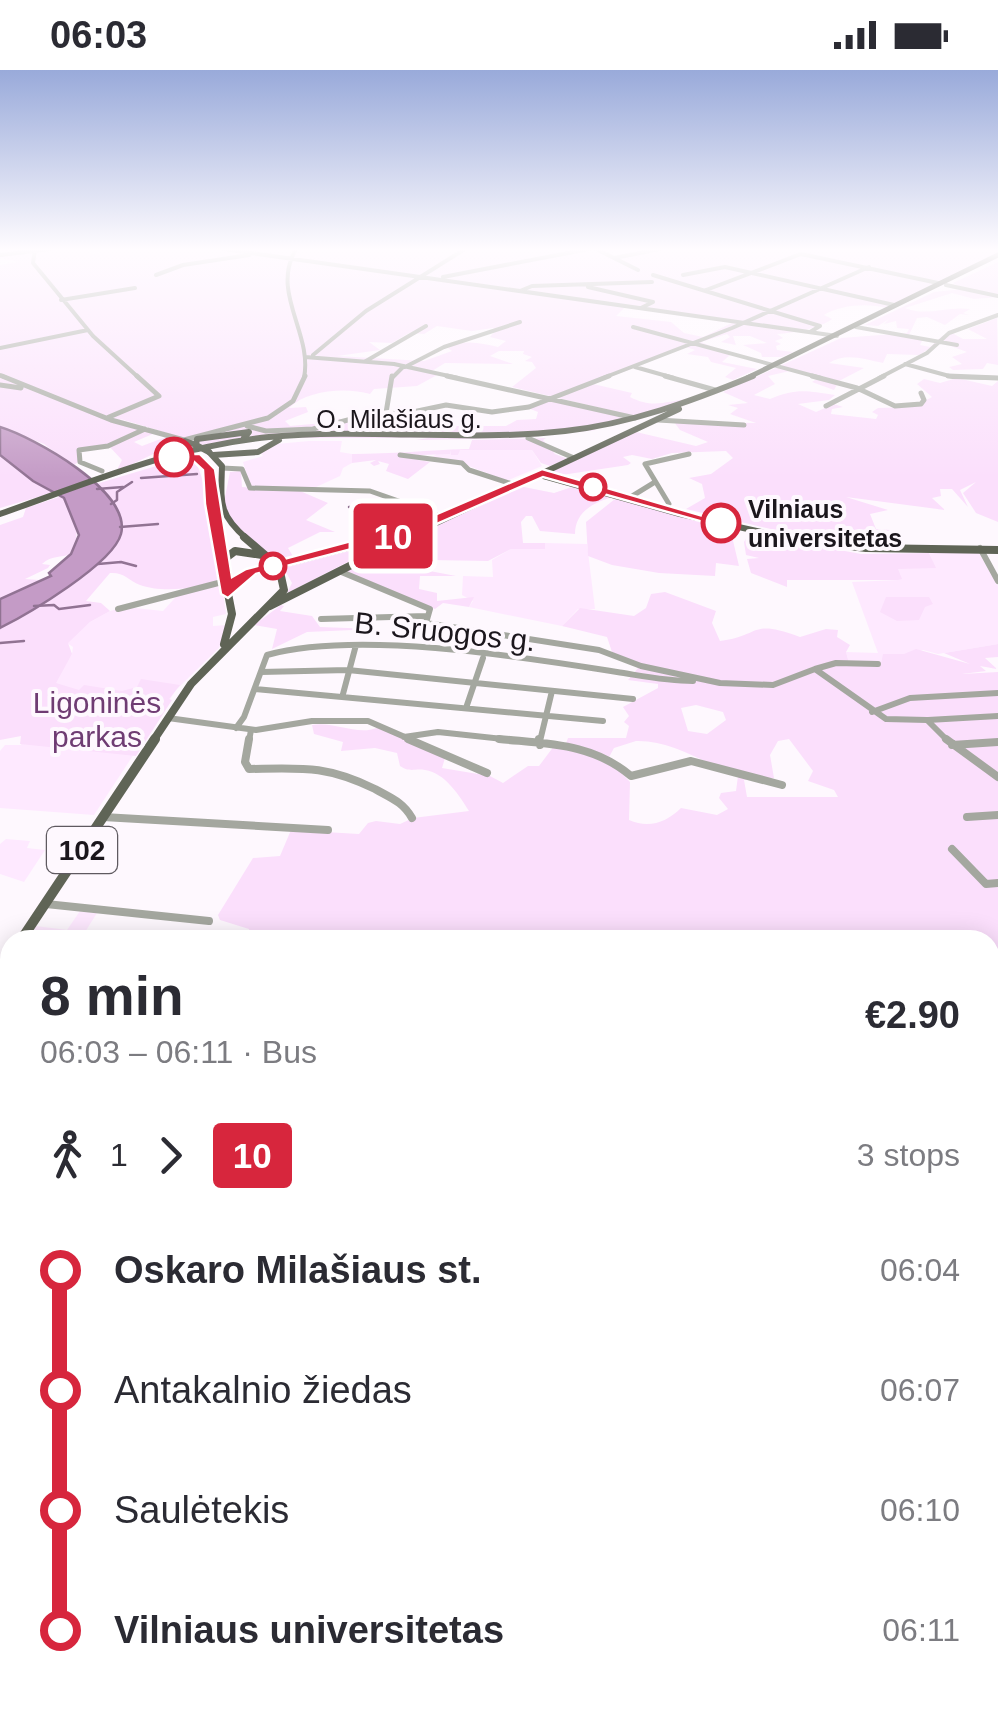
<!DOCTYPE html>
<meta charset="utf-8">
<style>
body{margin:0;font-family:Helvetica,sans-serif;background:#f2f2f3;color:#2b2b33;height:100vh;display:flex;flex-direction:column;font-size:38px;white-space:nowrap}
*{box-sizing:border-box;margin:0}
p{font-size:32px;color:#7c7c81}
.icon{flex:none;width:55px;height:55px;fill:none;stroke:currentColor;stroke-width:2;stroke-linecap:round;stroke-linejoin:round}
.map{position:relative;flex:1;overflow:hidden}
.drawer{position:absolute;left:0px;top:860px;width:1000px;height:780px;display:flex;flex-direction:column;background:#fff;border-radius:30px 30px 0 0;box-shadow:0 5px 25px #0003}
.drawer>*{flex:none}
.badge{padding:0 20px;border-radius:8px;font-size:35px;line-height:65px}
.map>.badge{position:absolute;translate:-50% -50%;box-shadow:0 0 0 5px #fff}
.legs{display:flex;align-items:center;gap:15px;height:110px;padding:0 40px;font-size:32px}
.legs p{margin-inline-start:auto}
.summary{display:flex;align-items:center;justify-content:space-between;height:170px;padding:0 40px}
h1{font-size:55px;font-weight:800;line-height:75px}
ul{padding:0 40px;list-style:none}
li{display:flex;align-items:center;gap:35px;height:120px;font-size:38px}
li i{display:grid;place-items:center;width:15px;height:100%;margin:0 12px;background:currentColor}
li i::after{content:'';width:25px;height:25px;margin:-12px;border:8px solid;border-radius:50%;background:#fff}
li p{margin-inline-start:auto}
li:first-child i{background:linear-gradient(#0000 50%,currentColor 0)}
li:last-child i{background:linear-gradient(currentColor 50%,#0000 0)}
.status{display:flex;justify-content:space-between;align-items:center;height:70px;padding:0 50px;background:#fff;direction:ltr}
.status svg{height:28px;fill:currentColor}
.map>svg:first-child{display:block}
.built{fill:#fee9ff}
.green{fill:#fbdffc;fill-rule:evenodd}
.water{fill:#c49bc6;stroke:#917393;stroke-width:2.5}
.lines{fill:none;stroke-linecap:round;stroke-linejoin:round}
.stream{stroke:#917393;stroke-width:2.5}
.minor-far5{stroke:#a4a79f;stroke-width:4}
.minor-far4{stroke:#a4a79f;stroke-width:5}
.minor-far3{stroke:#a4a79f;stroke-width:6}
.minor-far2{stroke:#a4a79f;stroke-width:8}
.minor-far1{stroke:#a4a79f;stroke-width:9}
.minor{stroke:#a4a79f;stroke-width:11}
.major-far3{stroke:#5f6456;stroke-width:5}
.major-far2{stroke:#5f6456;stroke-width:6}
.major-far1{stroke:#5f6456;stroke-width:8}
.major{stroke:#5f6456;stroke-width:10}
.major-bridge-far1{stroke:#5f6456;stroke-width:6}
.major-bridge{stroke:#5f6456;stroke-width:8}
.line-1{fill:#d7263d;stroke:#fff;stroke-width:2.5}
.stop-1-dot{fill:#fff;stroke:#d7263d;stroke-width:5}
.labels{text-anchor:middle;stroke-width:8;stroke-linejoin:round;paint-order:stroke}
.far-street-label{font-size:25px;fill:#1b161c;stroke:#fef8fe}
.far-stop-label{font-size:25px;font-weight:bold;fill:#1b161c;stroke:#fef8fe;text-anchor:start}
.shield{fill:#fef8fe;stroke:#5f5a60;stroke-width:2.5}
.shield-label{font-size:28px;font-weight:bold;fill:#1b161c}
.street-label{font-size:30px;fill:#1b161c;stroke:#fef8fe}
.park-label{font-size:30px;fill:#6f3c73;stroke:#fef8fe}
</style>
<div class="status"><b>06:03</b><svg viewBox="0 0 49 12"><path d="M0 12V9h3v3zM5 12V6h3v6zM10 12V3h3v9zM15 12V0h3v12zM26 1h20v11H26zM47 4h2v5h-2z"/></svg></div>
<div class="map">
<svg width="998" height="1640" viewBox="0 0 998 1640">
<rect width="100%" height="100%" fill="#fef8fe"/>
<!-- built -->
<path class="built" d="M309,371H342L340,382L352,384V393L343,398L340,406L314,418L250,416L243,392L263,386L261,383L276,374Z
M499,378L532,380L542,396L506,411L464,394L431,388L442,380Z
M545,473L587,474L595,539H578L562,556L469,537L473,531L462,525L463,506L493,507L492,490L511,479H545Z
M929,482L979,483L998,516V574L938,584L923,580L882,594L849,593L846,582L878,583L852,512L898,510V498H935Z
M221,508L226,544L213,547V556L227,555L219,578L176,620L94,745L0,738V681L5,675H21L22,666L72,584L73,577L67,573L90,552L110,541L126,537L163,541L185,517L209,515Z
M6,769L30,771L27,778L45,780L24,812L0,804V774Z
M80,841L97,843L80,870H27L36,856L67,860Z"/>
<!-- green -->
<path class="green" d="M0,179H94L87,181L94,184L100,183L95,179H623L611,184L614,186L644,180L639,179H998V183L886,238C867,233 840,235 824,245L832,249C820,258 794,263 777,264L783,268L775,271L781,274L776,276L777,280L793,282L782,287H762L761,283L743,275L767,273L750,266H733L736,275L721,272L730,267L727,264L701,272L731,284L722,292L757,299L733,310L725,307L736,298L711,292L708,287L687,284L695,280L686,277L593,314L632,323L630,327C653,339 666,331 688,329L634,346L512,317L536,298L532,292L525,291L532,287L523,284L524,281H499L490,286L513,294L445,293L432,301L407,295L437,305L417,316L374,319L370,324C346,317 307,320 289,338L306,337L308,342L285,351L290,356L334,352L331,348L334,347L365,356H506L517,350L536,349L538,342L528,338L556,329L631,347L594,358L596,360L521,368L416,370L428,368H248L252,364L249,361L245,368L202,375L198,372L226,363L187,369L117,348L155,363L134,372L142,376L166,367L178,372L116,402L122,390L108,375L78,381V392L73,396L44,374L0,357V195L19,192L0,188ZM626,236L734,252L703,267L684,263L671,252L616,246ZM437,256L472,261L493,258L496,260L490,267L506,271L498,277C480,273 464,269 448,278L452,281L424,291L337,286L380,280L369,272L392,273L409,263L424,264Z
M998,192V227L974,229L952,223L905,238C926,247 947,236 970,239L963,243L969,245L960,244L945,255L927,247L917,248L909,265L923,269L920,275L930,277L942,266L952,263L963,269H987L968,259L997,248L998,295L987,293L983,299L953,300L949,297L962,294L952,287L967,282L940,272L919,285L887,284L883,293C865,290 847,282 829,293L864,298L839,311L834,320L812,312L818,308L794,300L768,306L775,314L754,325L770,329C797,318 806,321 835,325L829,330L798,334L816,342L834,334L843,337L832,339L831,344L876,349L878,345L872,342L878,338L913,337L932,327L917,314L924,309L940,313L957,308L992,316L998,311V452L976,443L963,423L976,412L960,420L968,437L952,419H940L941,426L932,428L945,440L846,427L888,440L870,444L876,459L890,460L881,465L884,476L843,467L837,460H775L686,439L705,428L702,414L689,408L711,404L733,388L726,381L672,383L652,389L632,385L623,387L631,393L628,395L555,406L549,403L636,362L696,376L708,372L680,360L674,352L756,353L730,344L738,338L728,335L748,333L723,322L841,268L907,263L909,259L897,258L896,251L884,254L889,249L878,256L865,255L934,222L963,219L953,213Z
M546,368L543,370L555,384L568,389L550,396L541,393L532,380H460L458,385H451V380L450,384L421,385L418,390L430,392L408,409L386,401L389,394L378,391L380,394L374,396L370,393L376,390L352,393V384C392,384 428,380 469,379L472,370Z
M0,385L33,411L55,422L0,438Z
M183,388H193C207,406 216,481 221,508C202,519 161,523 140,515C128,510 124,502 110,503L86,531L101,533L110,541L90,552L68,573L72,584L56,613L79,620L84,615L122,621L137,617L141,609L180,615L169,629L172,630L136,686L20,674L21,666L0,670V558C27,545 118,491 122,461C124,443 107,426 96,414Z
M241,401L242,417L300,421L328,433L306,450L335,462H320L288,478L294,488L278,493L229,449L224,432L230,402Z
M519,416L554,423L572,417L613,427C595,432 575,441 575,464L540,461L532,446H526L521,452L523,473H545V479H511L488,491L430,490L419,497L380,483Z
M62,426C78,444 81,463 71,484C61,488 51,485 42,494L50,495L48,498L25,509L39,510L36,512L0,529V455L23,447L26,438Z
M615,429L730,458L739,496L716,493L715,506L659,503L612,495L588,486L586,452Z
M749,463L861,484L929,483L936,498L898,499L902,509L898,510H787V517L751,503L747,489L759,488L746,485L744,472Z
M352,478L366,483L287,523L292,513L282,495Z
M357,493L377,501L398,495L456,506H420L419,519L437,523V531L474,527L469,537L443,533L435,539L343,500Z
M665,522L716,541L712,553L720,571C762,566 749,548 800,567L826,559L838,560L837,567L850,575L846,582L849,593L881,594L883,584H904L916,579L970,594L944,583L998,574V587L985,588L997,599L980,596L986,601L962,604L998,602V915H990V870H251L249,859L220,850L218,845L253,788L280,786L291,760L359,764L368,753L376,751L400,754L413,748L469,741C459,725 445,703 425,700C414,698 411,703 400,696L397,683L375,678L341,681L343,672L314,664L312,655C335,651 358,667 379,657L445,688L442,698L490,706L503,713L528,696H539L554,676H565L568,668H626L629,656L624,652L629,646L623,637L658,618V614L628,610L638,598L612,582L607,567L562,556L580,538L634,546L646,538L651,524ZM696,635L723,642L726,650L707,664L688,661L681,638ZM789,669L813,701L808,711L834,720L838,727H747L744,710L774,708L770,685L778,671ZM636,671C672,670 704,693 738,706L736,721L721,723L719,728L728,739L717,745L681,738C667,752 649,759 629,750L630,712L608,689L614,678Z
M886,527H929L933,534L925,537L919,550L897,551L880,542Z
M281,535L284,536L280,541L312,546L320,557L375,559L307,562L272,579L277,559L254,555Z
M990,952L998,953V1383H990Z
M0,1210L10,1213V1309L0,1305Z
M998,1425V1640H895L893,1630H990V1427Z"/>
<!-- water -->
<path class="water" d="M0,357C33,367 132,421 121,464C113,494 28,544 0,558V529L51,506L49,503L71,484L79,465L64,428L33,411L0,385Z"/>
<g class="lines">
<!-- stream -->
<path class="stream" d="M141,408L197,404
M97,419L123,417
M111,434L117,430V422L132,412
M349,437H354
M356,437L363,439
M120,457L158,454
M98,494L121,492L136,496
M34,536L54,535L59,539L90,535
M0,573L24,571"/>
<!-- minor-far5 -->
<path class="minor-far5" d="M35,179L33,193L93,266L139,308
M223,179L837,266
M296,179C270,223 313,263 304,308
M596,179L638,200
M0,185L51,179
M614,188L660,179
M156,205L183,195L249,185
M653,205L820,256L810,262
M683,205L725,197L894,235
M443,207L589,179
M946,215L998,226
M588,217L653,232L641,238
M706,220L801,184L938,213
M520,221L532,216L652,212
M61,230L135,218
M633,257L821,308
M856,257L957,275
M0,278L88,260
M313,285L366,241L465,179
M305,287L394,294L458,308
M366,291L426,256
M905,294L953,307L998,308
M405,297L444,277L520,252
M635,297L674,308
M0,305L7,308
M392,308L404,296
M603,308L732,258L869,197
M879,308L927,283L949,263L998,245"/>
<!-- minor-far4 -->
<path class="minor-far4" d="M2,306L111,350L184,370L268,348L293,331L305,306
M447,306L635,348
M665,306L715,320
M812,306L857,318L895,336L921,334L924,330L921,323
M948,306L998,308
M0,315L21,318
M826,336L884,306
M386,343L392,306
M109,347L159,326L137,306
M658,350L744,355
M247,356L266,361L313,359L371,344L408,343L446,335L492,342L529,337L609,306
M528,368L574,388
M400,385L462,393L469,400L515,415
M222,398L242,399L250,418L370,421L444,447
M102,401L80,392L79,380L108,376L145,359
M629,428L655,412
M664,439L669,434L645,394L689,384"/>
<!-- minor-far3 -->
<path class="minor-far3" d="M980,478L998,511
M339,501L430,539L426,553L599,580L641,596L720,613L773,615L815,599L886,649L927,650L948,671
M118,539L226,511
M321,549L426,546
M815,599L836,593L878,594
M261,602L348,600L633,629
M255,619L603,651
M343,624L356,575
M466,638L483,588
M872,642L910,628L998,623
M168,648L256,660L312,651H368L414,671
M928,650L998,646
M236,658L244,647L267,585C358,560 522,587 617,602C643,606 666,611 693,611
M404,667L438,662L522,671
M249,671L251,660
M540,671L552,621"/>
<!-- minor-far2 -->
<path class="minor-far2" d="M249,669L245,692L249,699C302,698 326,695 375,719C391,728 403,732 412,748
M408,669L487,703
M499,669C548,674 592,673 631,706L691,691L782,715
M539,669L540,675
M946,669L998,707
M952,675L998,672
M103,747L328,760
M967,747L998,745
M952,779L986,814L998,813
M46,834L209,851
M0,905L10,906"/>
<!-- minor-far1 -->
<path class="minor-far1" d="M0,1092L10,1096"/>
<!-- minor -->
<path class="minor" d="M990,1388H998
M437,1640L462,1630"/>
<!-- major-far3 -->
<path class="major-far3" d="M747,308L998,185"/>
<!-- major-far2 -->
<path class="major-far2" d="M209,382L222,396C221,433 218,444 247,469
M162,383L185,371L196,375L197,369L249,362L244,368
M213,385L258,382L279,370
M180,386L197,388L210,402L218,469
M540,405L680,444L793,469
M0,444C88,413 175,376 269,367C367,358 466,372 565,361C630,354 692,331 753,306
M377,469L404,462
M402,469L679,339"/>
<!-- major-far1 -->
<path class="major-far1" d="M217,467L232,544L224,574
M779,467L866,478L998,480
M223,490L235,481L262,485
M286,493L386,467
M228,523L237,509L262,498
M270,536L407,467
M153,671L191,614L284,520L279,497L244,467"/>
<!-- major -->
<path class="major" d="M21,870L155,669
M0,901L10,886"/>
<!-- major-bridge-far1 -->
<path class="major-bridge-far1" d="M196,375L209,382"/>
<!-- major-bridge -->
<path class="major-bridge" d="M262,498L286,493"/>
</g>
<!-- sky -->
<linearGradient id="sky" x2="0" y2="1"><stop stop-color="#99aada"/><stop offset="0.44" stop-color="#fffcff"/><stop offset="1" stop-color="#fffcff" stop-opacity="0"/></linearGradient>
<rect width="998" height="408" fill="url(#sky)"/>
<!-- line-1 -->
<path class="line-1" d="M174,384H200L215,399L232,507L246,499L411,455L542,399L727,453L721,457L543,407L421,461L256,504L228,528L221,524L205,434L203,400L192,390H170Z"/>
<!-- markers -->
<g class="stop-1-dot">
<circle cx="174" cy="387" r="18"/>
<circle cx="593" cy="417" r="12"/>
<circle cx="721" cy="453" r="18"/>
<circle cx="273" cy="496" r="12"/>
</g>
<g class="labels">
<!-- far-street labels -->
<g class="far-street-label">
<text x="399" y="358">O. Milašiaus g.</text>
</g>
<!-- far-stop labels -->
<g class="far-stop-label">
<text x="748" y="448">Vilniaus<tspan x="748" dy="29">universitetas</tspan></text>
</g>
<!-- shield labels -->
<rect class="shield" x="47" y="757" width="70" height="46" rx="8"/>
<g class="shield-label">
<text x="82" y="790">102</text>
</g>
<!-- street labels -->
<g class="street-label">
<text transform="translate(445 562) rotate(6)" y="10">B. Sruogos g.</text>
</g>
<!-- park labels -->
<g class="park-label">
<text x="97" y="643">Ligoninės<tspan x="97" dy="34">parkas</tspan></text>
</g>
</g>
</svg>
<b class="badge" style="left:393px;top:466px;background:#d7263d;color:#fff">10</b>
<section class="drawer">
<div class="summary"><div><h1>8 min</h1><p>06:03 – 06:11 · Bus</p></div><b>€2.90</b></div>
<div class="legs"><svg class="icon" aria-label="walk" viewBox="0 0 24 24"><circle cx="13" cy="4" r="2"/><path d="M13 8l-2 6 4 7M11 14l-3 7M7 12l3-4h3l4 4"/></svg>1<svg class="icon" aria-label="forward" viewBox="0 0 24 24"><path d="M9 5l7 7-7 7"/></svg><b class="badge" style="background:#d7263d;color:#fff">10</b><p>3 stops</p></div>
<ul>
<li><i style="color:#d7263d"></i><b>Oskaro Milašiaus st.</b><p>06:04</p></li>
<li><i style="color:#d7263d"></i><span>Antakalnio žiedas</span><p>06:07</p></li>
<li><i style="color:#d7263d"></i><span>Saulėtekis</span><p>06:10</p></li>
<li><i style="color:#d7263d"></i><b>Vilniaus universitetas</b><p>06:11</p></li>
</ul>
</section>
</div>
